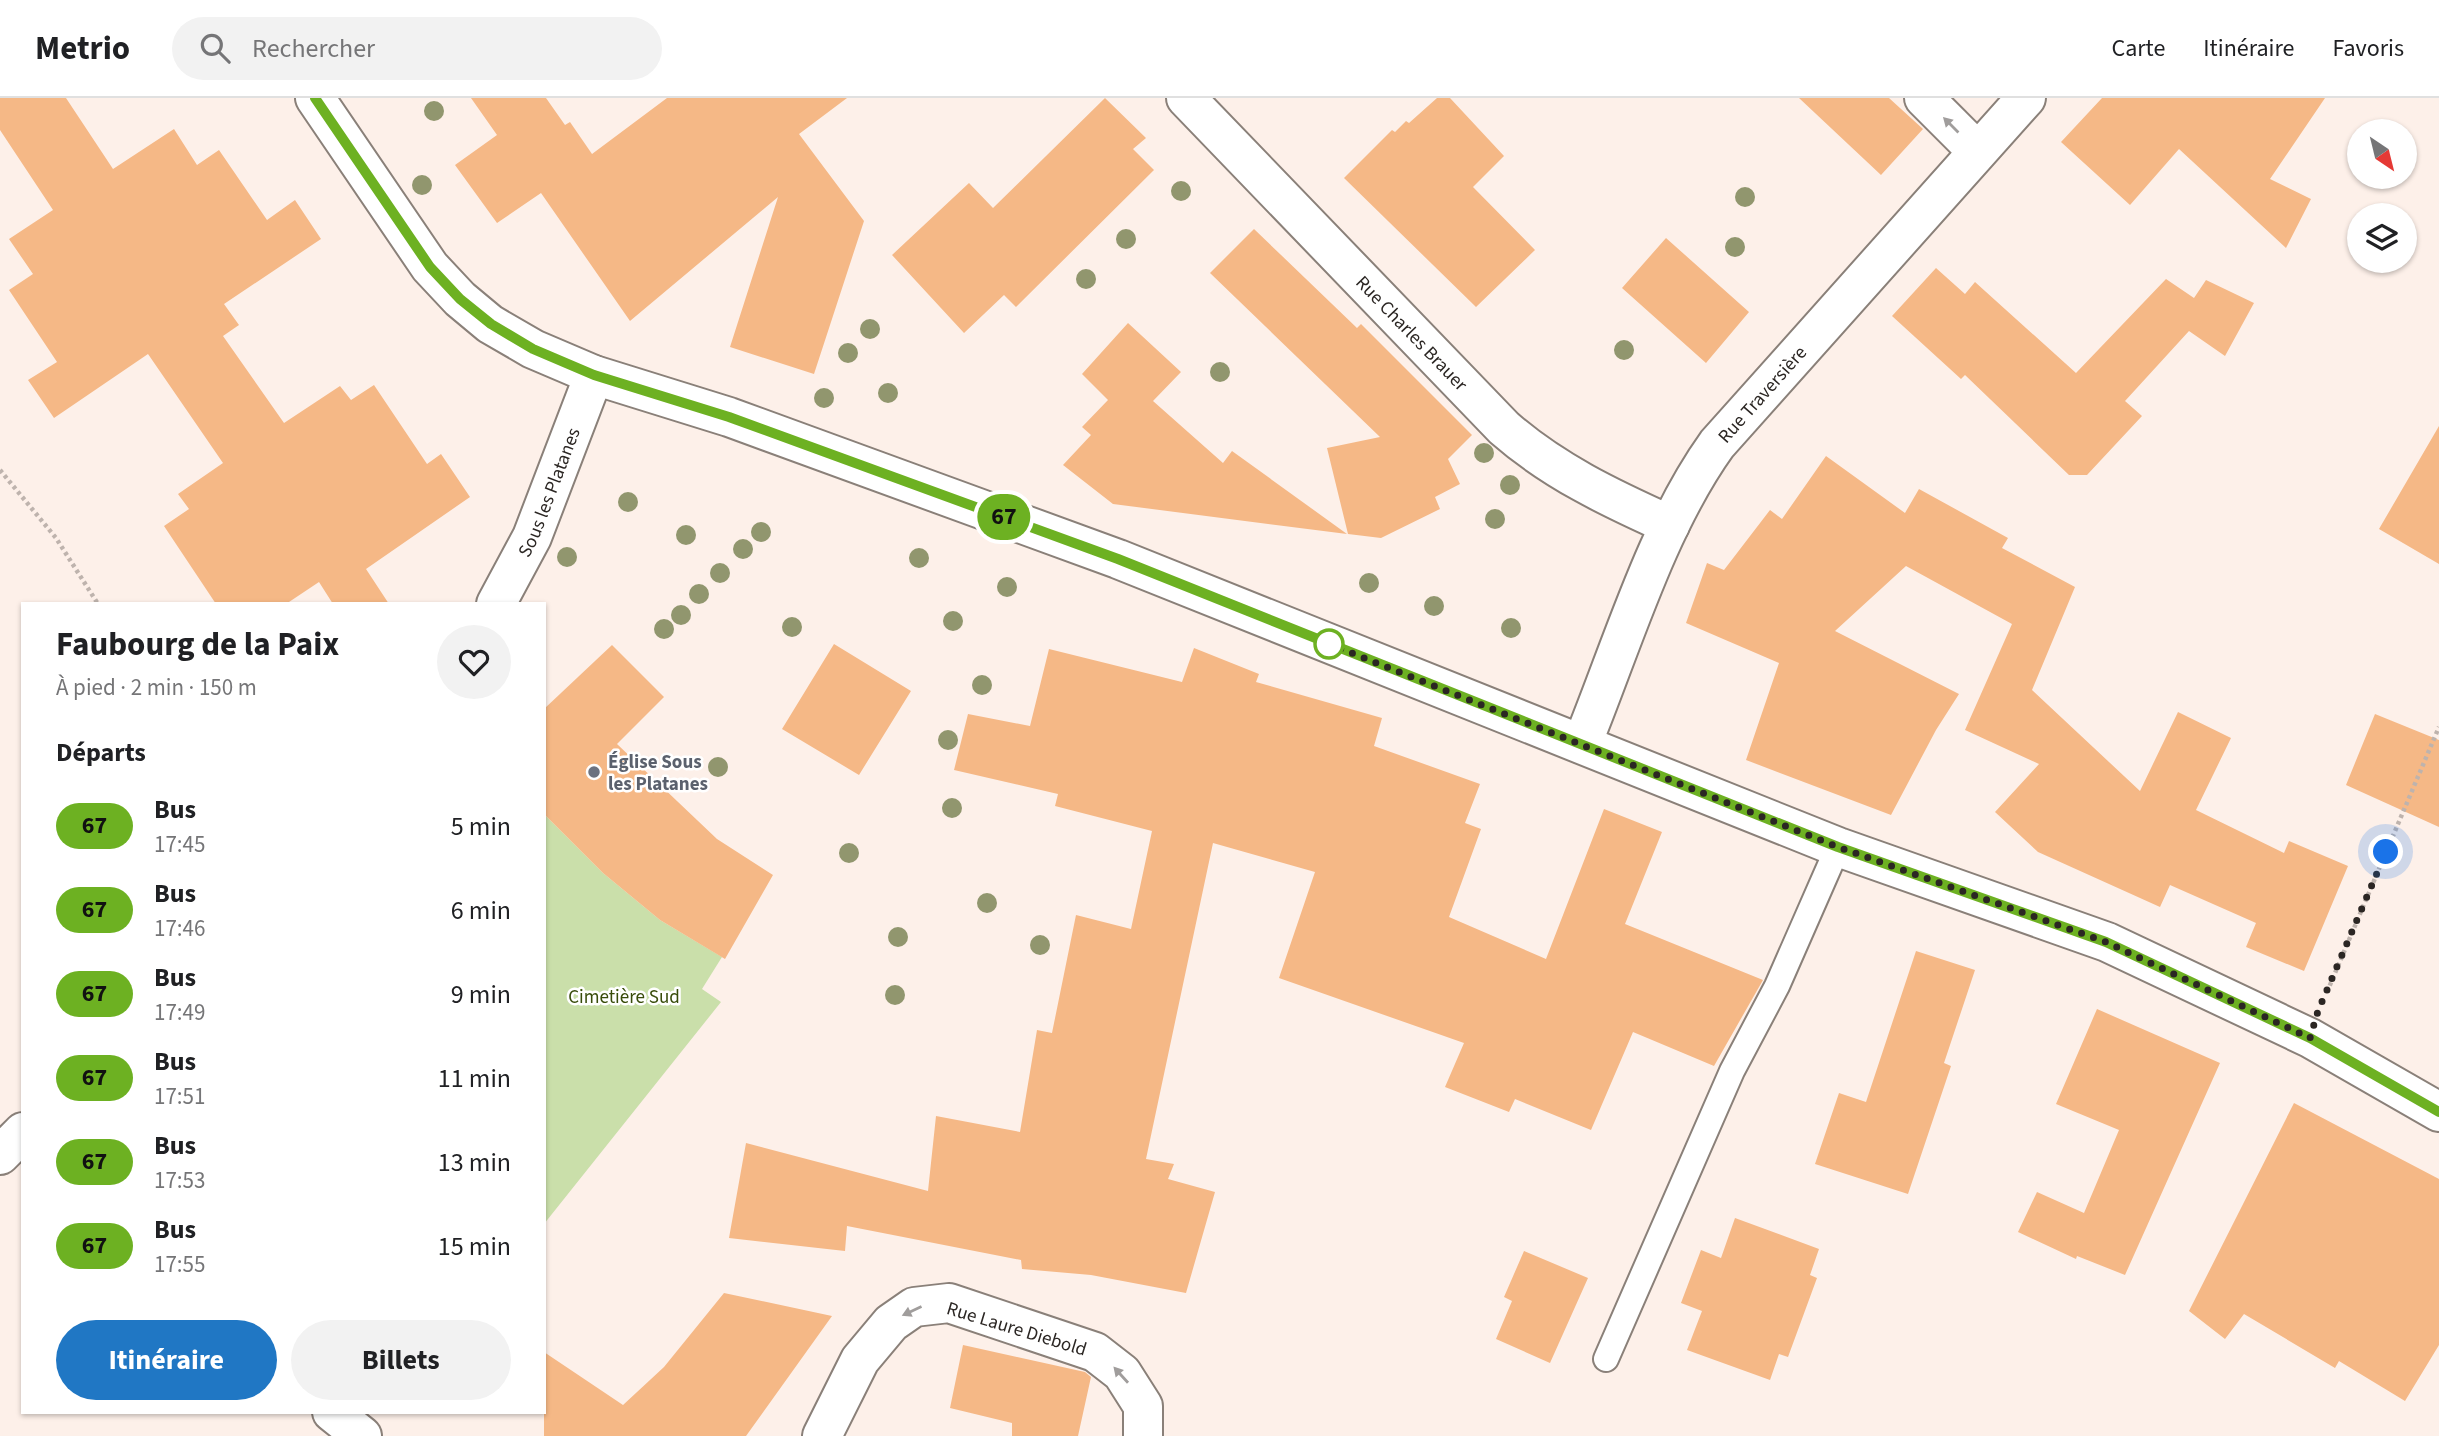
<!DOCTYPE html>
<html lang="fr">
<meta charset="utf-8">
<style>
body{margin:0;font-family:"Source Sans 3",sans-serif;background:#f2f2f2;color:#202124;height:100vh;display:flex;flex-direction:column;font-size:26px;white-space:nowrap}
*{box-sizing:border-box;margin:0}
p{font-size:23px;color:#757577}
.icon{flex:none;width:38px;height:38px;fill:none;stroke:currentColor;stroke-width:2;stroke-linecap:round;stroke-linejoin:round}
.map{position:relative;flex:1;overflow:hidden}
.sheet{position:absolute;left:21px;top:504px;width:525px;height:812px;display:flex;flex-direction:column;background:#fff;border-radius:0px;box-shadow:0 2px 5px #0004}
.sheet>*{flex:none}
.badge{padding:0 14px;border-radius:23px;font-size:24px;line-height:46px}
.needle{width:46px;rotate:145deg}
.tools{position:absolute;left:2347px;top:21px;display:grid;gap:14px}
.tools a{display:grid;place-items:center;width:70px;height:70px;border-radius:50%;background:#fff;box-shadow:0 2px 5px #0004;font-size:35px}
.you{position:absolute;width:35px;height:35px;margin:-18px;border:5px solid #fff;border-radius:50%;background:#1a73e8;box-shadow:0 0 0 10px #1a73e833}
.map>.badge{position:absolute;translate:-50% -50%;box-shadow:0 0 0 4px #fff}
h2{padding:0 35px;font-size:26px;line-height:63px}
.round{display:grid;place-items:center;flex:none;width:74px;height:74px;border-radius:37px;background:#f2f2f2}
.summary{display:flex;align-items:center;justify-content:space-between;height:119px;padding:0 35px}
h1{font-size:33px;font-weight:700;line-height:52px}
.button{display:flex;gap:14px;margin-top:auto;padding:14px 35px}
.button a{flex:1;height:80px;border-radius:42px;background:#2077c4;color:#fff;font-size:28px;font-weight:700;line-height:80px;text-align:center}
.button a+a{background:#f2f2f2;color:#202124}
ul{padding:0;list-style:none}
li{display:flex;align-items:center;gap:21px;height:84px;padding:0 35px}
li div{flex:1}
li b{display:block;font-size:26px}
li em{font-style:normal}
li .badge{min-width:77px;font-weight:700;text-align:center}
header{display:flex;align-items:center;gap:42px;box-sizing:border-box;height:98px;padding:0 35px;background:#fff;border-bottom:2px solid #e0e0e0}
header strong{font-size:33px}
nav{display:flex;gap:38px;margin-inline-start:auto;font-size:24px}
.search{width:490px;height:63px;background:#f2f2f2;display:flex;align-items:center;gap:18px;box-sizing:border-box;padding:0 24px;border-radius:38px;color:#757577;font-size:26px}
.map>svg:first-child{display:block}
.green{fill:#cadfaa}
.building{fill:#f5b886}
.lines{fill:none;stroke-linecap:round;stroke-linejoin:round}
.lane-casing{stroke:#8a8079;stroke-width:28}
.street-casing{stroke:#8a8079;stroke-width:42}
.path{stroke:#beb3ad;stroke-width:4.5;stroke-dasharray:3.5 3.5;stroke-linecap:butt}
.lane{stroke:#fff;stroke-width:24}
.street{stroke:#fff;stroke-width:38}
.tree{fill:#91966e}
.oneway{fill:#a09d9c}
.line-casing{stroke:#fff;stroke-width:16}
.line{stroke:#6db122;stroke-width:10}
.walk{stroke:#2b2623;stroke-width:7;stroke-dasharray:0 12.6}
.stop-dot{fill:#fff;stroke:#6db122;stroke-width:3.5}
.worship-dot{fill:#6b7280;stroke:#fff;stroke-width:2.5}
.labels{text-anchor:middle;stroke-width:5;stroke-linejoin:round;paint-order:stroke}
.street-label{font-size:19px;fill:#2b2623;stroke:#fff}
.worship-label{font-size:19px;font-weight:bold;fill:#5b616d;stroke:#fff;text-anchor:start}
.park-label{font-size:19px;fill:#384c0a;stroke:#fff}
</style>
<header>
<strong>Metrio</strong>
<div class="search"><svg class="icon" aria-label="search" viewBox="0 0 24 24"><circle cx="10" cy="10" r="6"/><path d="M15 15l6 6"/></svg>Rechercher</div>
<nav><a>Carte</a><a>Itinéraire</a><a>Favoris</a></nav>
</header>
<div class="map">
<svg width="2439" height="1338" viewBox="0 0 2439 1338">
<rect width="100%" height="100%" fill="#fdf0e9"/>
<!-- green -->
<path class="green" d="M544,716L603,775L660,822L722,859L702,891L721,904L544,1126Z"/>
<!-- building -->
<path class="building" d="M0,0H66L113,71L174,31L197,67L219,52L267,122L295,102L321,141L224,206L239,227L223,238L284,325L340,288L351,302L374,287L427,366L441,356L470,399L366,471L389,506H333L319,484L286,506H216L164,428L189,411L178,396L223,365L148,256L54,320L28,282L57,264L9,192L33,176L9,141L53,112L0,32Z
M471,0H546L565,27L570,24L592,56L667,0H847L799,36L864,123L814,276L730,249L778,99L630,223L541,95L497,125L455,67L497,37Z
M1105,0L1146,40L1133,51L1154,72L1016,209L1004,197L964,235L892,157L969,85L993,110Z
M1437,0H1450L1504,58L1473,89L1535,152L1476,209L1344,80L1392,32L1395,34L1406,23L1409,25Z
M1799,0H1889L1923,31L1881,77Z
M2102,0H2325L2270,81L2311,101L2286,150L2179,51L2130,107L2061,44Z
M1254,131L1357,230L1361,226L1472,337L1448,361L1460,386L1435,399L1440,411L1381,440L1348,436L1327,350L1380,339L1210,175Z
M1666,140L1749,214L1706,265L1622,190Z
M1936,170L1965,196L1975,184L2076,275L2166,181L2194,200L2206,182L2254,205L2225,258L2189,233L2125,303L2142,318L2087,377H2069L1965,277L1961,281L1892,218Z
M1128,225L1181,274L1153,303L1223,365L1232,353L1347,436L1113,406L1063,367L1091,337L1082,329L1108,302L1082,276Z
M2439,328V466L2379,431Z
M1826,358L1905,415L1919,391L2008,440L2002,450L2075,489L2032,592L2140,693L2178,614L2231,640L2196,712L2284,755L2289,743L2348,768L2304,873L2246,849L2256,825L2170,787L2160,809L2038,754L1995,714L2039,666L1965,632L2012,526L1906,468L1835,533L1959,596L1936,632L1891,717L1746,662L1779,565L1686,525L1707,465L1724,472L1770,412L1782,421Z
M834,546L911,593L859,677L782,631Z
M612,547L664,599L617,646L717,741L773,777L725,861L660,822L603,775L544,716V611Z
M1194,550L1259,576L1256,584L1382,620L1374,648L1480,686L1465,725L1481,731L1449,819L1546,861L1604,711L1662,734L1625,826L1763,882L1714,968L1633,934L1591,1032L1515,1001L1509,1014L1445,989L1464,945L1279,880L1315,774L1213,745L1146,1061L1174,1066L1168,1081L1215,1094L1186,1195L1091,1177L1022,1171L1021,1162L847,1128L845,1153L729,1140L746,1045L928,1093L936,1018L1020,1034L1037,932L1052,935L1076,817L1131,831L1152,733L1055,708L1058,696L954,672L968,616L1030,628L1049,551L1182,584Z
M2375,616L2439,642V729L2346,687Z
M1916,853L1975,872L1944,965L1951,968L1908,1096L1815,1066L1839,995L1866,1004Z
M2097,911L2220,965L2125,1177L2077,1158L2076,1161L2018,1134L2037,1094L2084,1115L2119,1032L2056,1006Z
M2294,1005L2439,1081V1247L2405,1303L2339,1263L2335,1270L2244,1216L2225,1241L2189,1213Z
M1735,1120L1819,1151L1810,1177L1817,1180L1788,1259L1779,1256L1770,1282L1687,1252L1702,1213L1681,1205L1701,1152L1721,1160Z
M1524,1153L1588,1180L1550,1265L1496,1241L1512,1203L1504,1199Z
M724,1195L832,1218L746,1338H544V1254L623,1307L664,1269Z
M963,1247L1085,1274L1091,1279L1078,1338H1012V1325L950,1310Z"/>
<g class="lines">
<defs>
<path id="lane" d="M1606,1261L1732,973L1777,888L1838,749"/>
<g id="street">
<path d="M315,0L430,169L460,201L490,226L533,251L594,277L729,319L1118,461L1838,749L2107,844L2310,940L2439,1014"/>
<path id="s1" d="M1186,0L1504,330C1553,373 1610,400 1670,427"/>
<path d="M1924,0L1977,53"/>
<path id="s2" d="M496,506L532,439L594,277"/>
<path id="s3" d="M1582,646C1622,548 1656,431 1717,346L2026,0"/>
<path d="M0,1057L23,1034"/>
<path d="M332,1314L362,1338"/>
<path d="M822,1338L860,1262L891,1225L914,1209L949,1205L1095,1254L1122,1275L1143,1308V1338"/>
</g>
</defs>
<!-- lane casing -->
<use href="#lane" class="lane-casing"/>
<!-- street casing -->
<use href="#street" class="street-casing"/>
<!-- path -->
<path class="path" d="M0,372L56,440L98,506
M2327,894L2439,629"/>
<!-- lane -->
<use href="#lane" class="lane"/>
<!-- street -->
<use href="#street" class="street"/>
</g>
<!-- trees -->
<g class="tree">
<circle cx="434" cy="13" r="10"/>
<circle cx="422" cy="87" r="10"/>
<circle cx="1181" cy="93" r="10"/>
<circle cx="1745" cy="99" r="10"/>
<circle cx="1126" cy="141" r="10"/>
<circle cx="1735" cy="149" r="10"/>
<circle cx="1086" cy="181" r="10"/>
<circle cx="870" cy="231" r="10"/>
<circle cx="1624" cy="252" r="10"/>
<circle cx="848" cy="255" r="10"/>
<circle cx="1220" cy="274" r="10"/>
<circle cx="888" cy="295" r="10"/>
<circle cx="824" cy="300" r="10"/>
<circle cx="1484" cy="355" r="10"/>
<circle cx="1510" cy="387" r="10"/>
<circle cx="628" cy="404" r="10"/>
<circle cx="1495" cy="421" r="10"/>
<circle cx="761" cy="434" r="10"/>
<circle cx="686" cy="437" r="10"/>
<circle cx="743" cy="451" r="10"/>
<circle cx="567" cy="459" r="10"/>
<circle cx="919" cy="460" r="10"/>
<circle cx="720" cy="475" r="10"/>
<circle cx="1369" cy="485" r="10"/>
<circle cx="1007" cy="489" r="10"/>
<circle cx="699" cy="496" r="10"/>
<circle cx="1434" cy="508" r="10"/>
<circle cx="681" cy="517" r="10"/>
<circle cx="953" cy="523" r="10"/>
<circle cx="792" cy="529" r="10"/>
<circle cx="1511" cy="530" r="10"/>
<circle cx="664" cy="531" r="10"/>
<circle cx="982" cy="587" r="10"/>
<circle cx="948" cy="642" r="10"/>
<circle cx="718" cy="669" r="10"/>
<circle cx="952" cy="710" r="10"/>
<circle cx="849" cy="755" r="10"/>
<circle cx="987" cy="805" r="10"/>
<circle cx="898" cy="839" r="10"/>
<circle cx="1040" cy="847" r="10"/>
<circle cx="895" cy="897" r="10"/>
</g>
<!-- one-way arrows -->
<defs><path id="oneway-solid" d="M-6-.8H1V-3.2L6.5 0L1 3.2V.8H-6Z" transform="scale(1.75)"/></defs>
<g class="oneway">
<use href="#oneway-solid" transform="translate(1951 27) rotate(-135)"/>
<use href="#oneway-solid" transform="translate(912 1213) rotate(155)"/>
<use href="#oneway-solid" transform="translate(1121 1277) rotate(-132)"/>
</g>
<g class="lines">
<defs>
<path id="line" d="M315,0L430,169L460,201L491,226L533,251L594,277L729,319L1118,461L1838,749L2106,844L2310,940L2439,1014"/>
</defs>
<!-- line casing -->
<use href="#line" class="line-casing"/>
<!-- line -->
<use href="#line" class="line"/>
<!-- walk -->
<path class="walk" d="M1329,546L1838,749L2106,844L2310,940L2318,913L2386,754"/>
</g>
<!-- markers -->
<circle class="stop-dot" cx="1329" cy="546" r="14"/>
<circle class="worship-dot" cx="594" cy="674" r="7"/>
<g class="labels">
<!-- street labels -->
<g class="street-label">
<text dy="7" stroke="none"><textPath href="#s1" startOffset="326">Rue Charles Brauer</textPath></text>
<text dy="7" stroke="none"><textPath href="#s3" startOffset="397">Rue Traversière</textPath></text>
<text dy="7" stroke="none"><textPath href="#s2" startOffset="124">Sous les Platanes</textPath></text>
<text transform="translate(1017 1230) rotate(17)" y="7">Rue Laure Diebold</text>
</g>
<!-- worship labels -->
<g class="worship-label">
<text x="608" y="670">Église Sous<tspan x="608" dy="22">les Platanes</tspan></text>
</g>
<!-- park labels -->
<g class="park-label">
<text x="624" y="905">Cimetière Sud</text>
</g>
</g>
</svg>
<div class="tools">
<a><svg class="needle" viewBox="-14 -14 28 28"><path d="M0-13l5 13h-10z" fill="#e53935"/><path d="M0 13l5-13h-10z" fill="#757577"/></svg></a>
<a><svg class="icon" aria-label="layers" viewBox="0 0 24 24"><path d="M12 4l9 5-9 5-9-5zM3 14l9 5 9-5"/></svg></a>
</div>
<div class="you" style="left:2386px;top:754px"></div>
<b class="badge" style="left:1004px;top:419px;background:#6db122;color:#111">67</b>
<section class="sheet">
<div class="summary"><div><h1>Faubourg de la Paix</h1><p>À pied · 2 min · 150 m</p></div><a class="round"><svg class="icon" aria-label="heart" viewBox="0 0 24 24"><path d="M12 20l-8-8c-3-5 5-10 8-4 3-6 11-1 8 4z"/></svg></a></div>
<h2>Départs</h2>
<ul>
<li><span class="badge" style="background:#6db122;color:#111">67</span><div><b>Bus</b><p>17:45</p></div><em>5 min</em></li>
<li><span class="badge" style="background:#6db122;color:#111">67</span><div><b>Bus</b><p>17:46</p></div><em>6 min</em></li>
<li><span class="badge" style="background:#6db122;color:#111">67</span><div><b>Bus</b><p>17:49</p></div><em>9 min</em></li>
<li><span class="badge" style="background:#6db122;color:#111">67</span><div><b>Bus</b><p>17:51</p></div><em>11 min</em></li>
<li><span class="badge" style="background:#6db122;color:#111">67</span><div><b>Bus</b><p>17:53</p></div><em>13 min</em></li>
<li><span class="badge" style="background:#6db122;color:#111">67</span><div><b>Bus</b><p>17:55</p></div><em>15 min</em></li>
</ul>
<div class="button"><a>Itinéraire</a><a>Billets</a></div>
</section>
</div>
